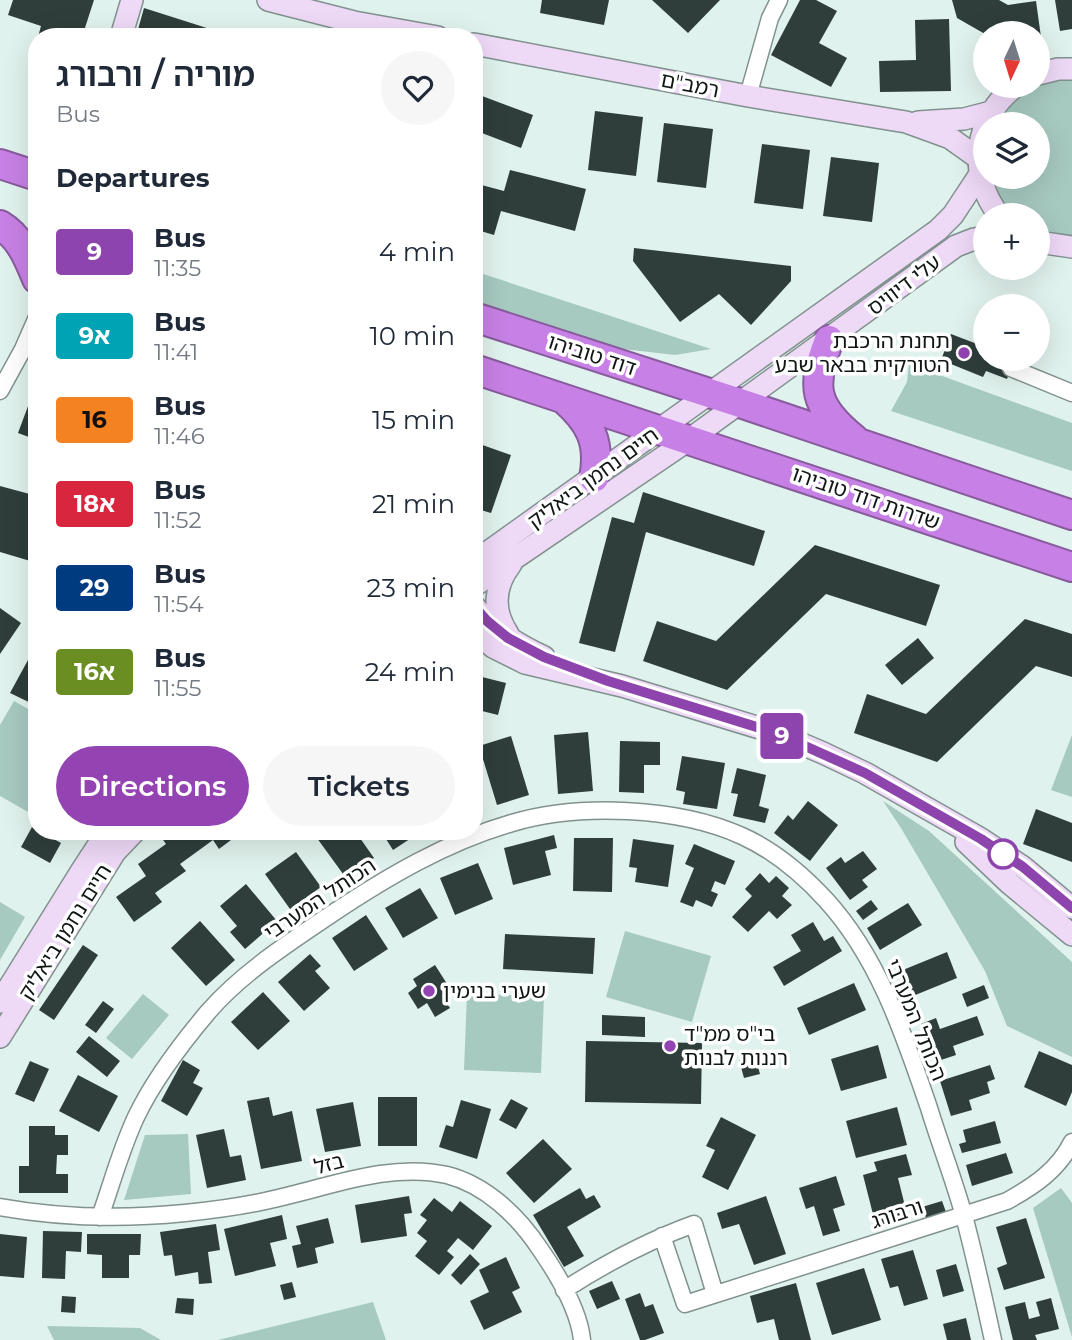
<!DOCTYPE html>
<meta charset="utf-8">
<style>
body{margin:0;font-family:Montserrat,"Noto Sans Hebrew",sans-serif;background:#f6f6f7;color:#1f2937;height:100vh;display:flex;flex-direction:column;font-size:26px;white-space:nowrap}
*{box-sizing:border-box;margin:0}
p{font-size:23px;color:#747a83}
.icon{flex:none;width:38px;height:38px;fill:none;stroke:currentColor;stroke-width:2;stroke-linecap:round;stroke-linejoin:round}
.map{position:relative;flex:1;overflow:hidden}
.sheet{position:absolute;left:28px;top:28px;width:455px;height:812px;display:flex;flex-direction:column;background:#fff;border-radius:28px;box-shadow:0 7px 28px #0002}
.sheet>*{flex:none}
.badge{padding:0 14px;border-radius:5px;font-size:24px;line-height:46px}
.needle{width:46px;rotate:184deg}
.controls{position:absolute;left:973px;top:21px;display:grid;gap:14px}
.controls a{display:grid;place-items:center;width:77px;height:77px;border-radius:50%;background:#fff;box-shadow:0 7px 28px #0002;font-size:35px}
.map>.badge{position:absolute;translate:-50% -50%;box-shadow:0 0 0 4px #fff}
h2{padding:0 28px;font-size:26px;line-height:63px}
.round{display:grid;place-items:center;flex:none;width:74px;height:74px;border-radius:37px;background:#f6f6f7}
.summary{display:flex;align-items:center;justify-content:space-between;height:119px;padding:0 28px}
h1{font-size:33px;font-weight:600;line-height:52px}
.primary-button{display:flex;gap:14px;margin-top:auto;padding:14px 28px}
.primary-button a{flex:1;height:80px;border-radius:42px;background:#9343b2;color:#fff;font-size:28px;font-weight:600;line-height:80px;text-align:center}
.primary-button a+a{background:#f6f6f7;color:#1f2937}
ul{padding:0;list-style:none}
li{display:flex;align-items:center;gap:21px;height:84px;padding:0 28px}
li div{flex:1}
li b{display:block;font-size:26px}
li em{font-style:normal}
li .badge{min-width:77px;font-weight:700;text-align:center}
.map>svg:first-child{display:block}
.green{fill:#a6c9c0}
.building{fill:#2f3e3b}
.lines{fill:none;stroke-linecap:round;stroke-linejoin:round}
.street-casing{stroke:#81928e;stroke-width:19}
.secondary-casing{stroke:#81928e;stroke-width:24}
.highway-casing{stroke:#875b9c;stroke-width:32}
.street{stroke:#fff;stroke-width:16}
.secondary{stroke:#eed9f7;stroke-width:21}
.highway{stroke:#c780e5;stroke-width:28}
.line-casing{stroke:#fff;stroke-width:16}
.line{stroke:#8e44ad;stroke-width:10}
.poi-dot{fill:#9343b2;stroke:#fff;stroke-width:2.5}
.stop-dot{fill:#fff;stroke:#8e44ad;stroke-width:3.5}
.labels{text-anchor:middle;stroke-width:7;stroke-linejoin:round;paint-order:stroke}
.street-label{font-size:21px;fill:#0f1614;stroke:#fff}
.poi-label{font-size:21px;fill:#0f1614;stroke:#fff;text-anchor:start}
</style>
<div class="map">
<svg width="1072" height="1340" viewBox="0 0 1072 1340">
<rect width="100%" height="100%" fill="#e0f2ed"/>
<!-- green -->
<path class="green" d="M1058,78H1072V239L1038,232V215H1012L1001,203L990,177H1038V124H995C1005,108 1017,89 1038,86V84Z
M474,271L711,349L675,355L623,349L474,304Z
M909,364L1072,423V471L891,411L907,382Z
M14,701L37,714V817L0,796V725Z
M1072,735V797L1051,790Z
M883,801L929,831L1072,962V1057L1007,1026L985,971L901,828Z
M0,902L25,917L0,960Z
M625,931L711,956L692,1022L606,997Z
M143,994L169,1015L132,1059L106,1038Z
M467,994L544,996L541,1073L464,1070Z
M188,1134L191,1194L124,1200L145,1135Z
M1061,1188L1072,1203V1337L1033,1208Z
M373,1302L386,1340H218Z
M47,1326L140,1328L161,1340H54Z"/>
<!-- building -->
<path class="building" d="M13,0H94L82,37H38L41,26L8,15Z
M542,0H609L604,25L540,13Z
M652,0H720L688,33Z
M800,0H816L837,11L819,43L847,58L831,87L771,55Z
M952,0H999L1008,5L1036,1L1041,37L1038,38V33L985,34L957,18Z
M1055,0H1072V29L1060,31Z
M144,8L232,36V37H150L137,33Z
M949,19L951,91L880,92L879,61L916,60L915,20Z
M474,93L533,115L521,148L474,130Z
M595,111L643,117L636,176L588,170Z
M664,123L713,129L706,188L657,182Z
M762,144L810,150L803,209L754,203Z
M831,157L879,163L872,222L823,216Z
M510,170L586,189L575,231L501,211L494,235L474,229V183L504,191Z
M634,248L791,266V281L751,325L719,294L680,322L633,261Z
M951,334L985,347V359H1015L1007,379L986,371L983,377L941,360Z
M37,382V440L18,433Z
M474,442L511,455L491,513L474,508Z
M0,486L37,496V563L0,552Z
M643,492L765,531L754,566L646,532L615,652L579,643L612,517L634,523Z
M815,545L940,585L926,626L826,594L727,690L643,661L657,621L716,641Z
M0,608L21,623L0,654Z
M1025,619L1072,634V677L1036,666L937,762L854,733L867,694L926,714Z
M918,638L934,658L902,685L885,665Z
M28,660L37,664V706L10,693Z
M474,675L506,683L498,715L474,709Z
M588,732L593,791L558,794L554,735Z
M511,736L529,795L497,805L479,746Z
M620,741L660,742V765H644V793L619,792Z
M682,756L725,763L717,809L683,804L685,792L676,790Z
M737,768L766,775L759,806L769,809L765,823L733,816L738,794L731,793Z
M808,801L838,825L810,861L774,833L788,815L793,820Z
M1036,809L1072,823V862L1023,844Z
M32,827L61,843L50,863L21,847Z
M169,831H243L219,849L213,840L180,864L186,871L155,893L162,902L134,922L116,897L146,876L138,864L166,844L161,837Z
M317,831H355L374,858L346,878L314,834Z
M381,831H422L393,850Z
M554,835L557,848L545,851L551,875L513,885L504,848Z
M574,838H613L612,892L573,891Z
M633,839L674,845L668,887L635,882L637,868L629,867Z
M694,844L735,861L725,885L715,881L711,891L718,894L712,907L696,900L693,907L680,902L694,868L685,864Z
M863,851L877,869L862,880L868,887L850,900L826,868L841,857L845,863Z
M296,852L321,887L290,909L265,874Z
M478,863L493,899L455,915L440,878Z
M760,873L769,883L776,876L789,888L782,896L792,905L777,919L769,911L748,932L732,917L752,896L745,889Z
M246,884L277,921L245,949L230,932L237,926L220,906Z
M420,888L438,918L403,938L385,908Z
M871,900L878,909L863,920L856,911Z
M908,903L922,925L880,950L867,928Z
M366,915L388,949L354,971L332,938Z
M200,921L235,960L206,986L171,948Z
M813,922L824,941L833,936L842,951L784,986L773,967L801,951L791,935Z
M505,934L595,938L593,974L503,969Z
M83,945L98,955L54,1020L39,1010Z
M947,952L957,978L908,998L898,972Z
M310,954L321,966L315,971L330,988L304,1011L278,982Z
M435,965L451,990L442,996L450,1008L435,1017L427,1003L418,1009L408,993L417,986L413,979Z
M854,983L866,1010L809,1035L797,1008Z
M984,985L989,998L967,1007L962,994Z
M263,992L290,1021L258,1050L231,1022Z
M103,1001L114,1009L96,1033L85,1025Z
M602,1015L645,1017V1037L602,1035Z
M977,1016L984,1035L953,1046L956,1055L935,1062L921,1024L936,1018L940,1029Z
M89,1036L120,1061L107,1077L76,1052Z
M586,1041L702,1043L701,1104L585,1102Z
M878,1045L887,1078L841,1091L831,1059Z
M1039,1051L1072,1065V1092L1066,1106L1024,1087Z
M755,1056L760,1074L744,1078L739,1060Z
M183,1060L200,1070L193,1083L203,1088L187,1116L161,1101Z
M30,1061L49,1069L34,1102L15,1094Z
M990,1065L995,1079L987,1082L990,1093L969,1100L972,1110L951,1116L940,1081Z
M78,1075L118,1096L99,1132L59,1111Z
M269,1097L273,1116L292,1111L302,1161L261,1169L247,1101Z
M378,1097H417V1146H378Z
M511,1099L528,1108L516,1129L499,1120Z
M461,1100L491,1109L477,1159L439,1147L446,1125L453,1127Z
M353,1102L361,1146L325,1152L316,1109Z
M897,1107L907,1145L856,1158L846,1121Z
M721,1117L756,1135L728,1190L702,1177L715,1150L706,1146Z
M995,1121L1001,1143L962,1153L959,1144L966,1142L963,1130Z
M29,1126H55V1135H68V1155H57L56,1174H68V1193H19V1166H29Z
M224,1129L230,1157L241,1155L246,1180L207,1188L196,1135Z
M543,1139L572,1169L534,1203L506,1173Z
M1006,1153L1013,1173L972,1186L966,1165Z
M906,1154L912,1175L898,1178L908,1218L876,1226L863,1175L877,1171L874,1162Z
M836,1176L845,1205L833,1209L840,1231L823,1236L814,1206L806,1209L799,1188Z
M580,1188L586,1199L594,1195L601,1207L567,1227L584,1256L564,1267L533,1215Z
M409,1196L412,1213L404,1214L407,1236L361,1243L355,1205Z
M766,1196L786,1254L754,1265L739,1224L722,1229L717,1213Z
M434,1198L452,1212L460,1201L492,1226L473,1250L458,1238L447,1251L454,1257L439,1275L415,1256L427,1241L417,1233L427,1220L420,1215Z
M942,1201L946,1212L926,1218L922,1207Z
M282,1215L287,1239L270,1243L276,1266L235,1276L224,1229Z
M328,1218L334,1243L315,1248L318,1263L297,1268L292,1246L301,1244L296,1226Z
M1026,1218L1045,1278L1004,1290L997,1268L1007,1264L996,1227Z
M216,1224L220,1250L208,1252L212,1283L199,1284L198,1272L175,1276L172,1255L164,1256L160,1232Z
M43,1231L82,1232L81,1252L66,1251L65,1279L42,1278Z
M0,1234L27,1237L24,1278L0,1276Z
M87,1234H141L140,1255H129V1278H102V1255L87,1254Z
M913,1250L928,1299L904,1306L898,1286L890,1288L881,1259Z
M470,1254L480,1264L461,1285L451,1275Z
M506,1257L520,1288L512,1292L522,1312L484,1330L470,1301L489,1292L479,1270Z
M956,1264L964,1291L943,1297L936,1270Z
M864,1268L881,1320L832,1335L816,1283Z
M612,1281L620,1299L597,1309L589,1291Z
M292,1282L296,1297L284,1300L280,1285Z
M796,1283L811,1340H779L774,1319L757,1323L750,1296Z
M640,1293L645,1307L653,1304L664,1333L645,1340H640L625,1299Z
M62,1296L76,1297L75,1313L61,1312Z
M177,1298L194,1299L193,1315L175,1313Z
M1051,1298L1059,1329L1035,1335L1037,1340H1013L1005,1307L1025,1302L1029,1319L1040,1316L1036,1302Z
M966,1318L971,1340H947L943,1324Z"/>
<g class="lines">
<defs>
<path id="street" d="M748,96L770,18L779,0
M1011,368L1072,393
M0,391L23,349L37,317
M0,1207C61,1218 124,1219 185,1213C215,1210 245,1206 274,1199C329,1187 390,1162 447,1175C486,1185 518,1216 540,1249C558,1275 579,1309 582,1340
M100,1217C112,1183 121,1149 136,1117C154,1079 181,1044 208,1012C242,973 287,944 330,915C387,877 446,842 512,823C579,803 678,807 742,836C773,850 803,875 826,900C879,958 904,1035 929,1108C940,1144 954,1180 964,1216C975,1257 984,1299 993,1340
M662,1236L685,1304L1007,1201C1034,1186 1058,1170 1072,1142
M564,1290C606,1263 647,1241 694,1224L715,1294"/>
<path id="secondary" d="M268,0L354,22L438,37
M121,37L132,0
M474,44L748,96L906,122L950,138L978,158
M1038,74L1058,69H1072
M918,122L964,119L991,112
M999,215C967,175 974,116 1016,86
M1038,242L1072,247
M474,562L938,230L953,215L980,174
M474,586L690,439L956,246L974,239L985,237
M474,606C494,630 516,644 544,657
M474,630L493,647L525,663L622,686L776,733L823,753L865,773L981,839L1023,867L1072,908
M508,634C492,610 494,586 511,564
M966,842L1009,883L1072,935
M0,1002L82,870L101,841L110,831
M0,1037L115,852L135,831"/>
<path id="highway" d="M0,164L37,176
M0,225C20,237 28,257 37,279
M474,317L740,403L1072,515
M829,340C811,386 813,406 854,439
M474,369L1072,567
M564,399C590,422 601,442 594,478"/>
</defs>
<!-- street casing -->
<use href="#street" class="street-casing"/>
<!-- secondary casing -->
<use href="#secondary" class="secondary-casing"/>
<!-- highway casing -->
<use href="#highway" class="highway-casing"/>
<!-- street -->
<use href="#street" class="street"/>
<!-- secondary -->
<use href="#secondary" class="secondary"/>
<!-- highway -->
<use href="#highway" class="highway"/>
</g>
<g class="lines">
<defs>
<path id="line" d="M474,606L487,621L508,638L544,657L608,681L776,733L865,773L981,839L1023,867L1072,908"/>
</defs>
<!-- line casing -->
<use href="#line" class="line-casing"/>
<!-- line -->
<use href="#line" class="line"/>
</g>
<!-- markers -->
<g class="poi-dot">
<circle cx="964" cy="353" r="7"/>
<circle cx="429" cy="991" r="7"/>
<circle cx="670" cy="1046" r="7"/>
</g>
<circle class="stop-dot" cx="1003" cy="854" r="14"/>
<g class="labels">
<!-- street labels -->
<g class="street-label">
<text transform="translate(690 85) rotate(11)" y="7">רמב"ם</text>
<text transform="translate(904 285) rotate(-37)" y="7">עלי דיוויס</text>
<text transform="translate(592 355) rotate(18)" y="7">דוד טוביהו</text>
<text transform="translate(593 478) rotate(-36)" y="7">חיים נחמן ביאליק</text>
<text transform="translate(866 498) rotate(19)" y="7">שדרות דוד טוביהו</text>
<text transform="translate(320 899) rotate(-34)" y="7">הכותל המערבי</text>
<text transform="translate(65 932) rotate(-58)" y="7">חיים נחמן ביאליק</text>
<text transform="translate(916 1020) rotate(68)" y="7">הכותל המערבי</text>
<text transform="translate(329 1164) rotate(-14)" y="7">בזל</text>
<text transform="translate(897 1214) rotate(-18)" y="7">ורבורג</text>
</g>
<!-- poi labels -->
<g class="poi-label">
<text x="950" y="348" text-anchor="end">תחנת הרכבת<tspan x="950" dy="24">הטורקית בבאר שבע</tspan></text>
<text x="443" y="998">שערי בנימין</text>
<text x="684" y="1041">בי"ס ממ"ד<tspan x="684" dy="24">רננות לבנות</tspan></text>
</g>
</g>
</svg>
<div class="controls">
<a><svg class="needle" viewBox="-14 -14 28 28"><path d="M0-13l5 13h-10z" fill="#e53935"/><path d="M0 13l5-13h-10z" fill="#747a83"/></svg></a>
<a><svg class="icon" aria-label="layers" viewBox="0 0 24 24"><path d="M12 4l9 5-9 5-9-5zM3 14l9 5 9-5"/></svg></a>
<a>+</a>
<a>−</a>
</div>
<b class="badge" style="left:782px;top:736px;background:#8e44ad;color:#fff">9</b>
<section class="sheet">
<div class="summary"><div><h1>מוריה / ורבורג</h1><p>Bus</p></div><a class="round"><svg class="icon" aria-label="heart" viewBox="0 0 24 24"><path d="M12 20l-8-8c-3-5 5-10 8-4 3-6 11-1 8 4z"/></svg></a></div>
<h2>Departures</h2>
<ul>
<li><span class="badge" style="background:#8e44ad;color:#fff">9</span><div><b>Bus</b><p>11:35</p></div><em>4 min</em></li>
<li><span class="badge" style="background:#00a3b4;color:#fff">9א</span><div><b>Bus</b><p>11:41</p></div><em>10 min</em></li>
<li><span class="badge" style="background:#f58220;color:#111">16</span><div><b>Bus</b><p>11:46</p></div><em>15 min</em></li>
<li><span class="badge" style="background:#d7263d;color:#fff">18א</span><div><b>Bus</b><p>11:52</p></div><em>21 min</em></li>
<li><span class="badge" style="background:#003b80;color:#fff">29</span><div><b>Bus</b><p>11:54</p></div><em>23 min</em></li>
<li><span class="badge" style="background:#6b8e23;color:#fff">16א</span><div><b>Bus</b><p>11:55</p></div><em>24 min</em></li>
</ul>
<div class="primary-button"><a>Directions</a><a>Tickets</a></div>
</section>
</div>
